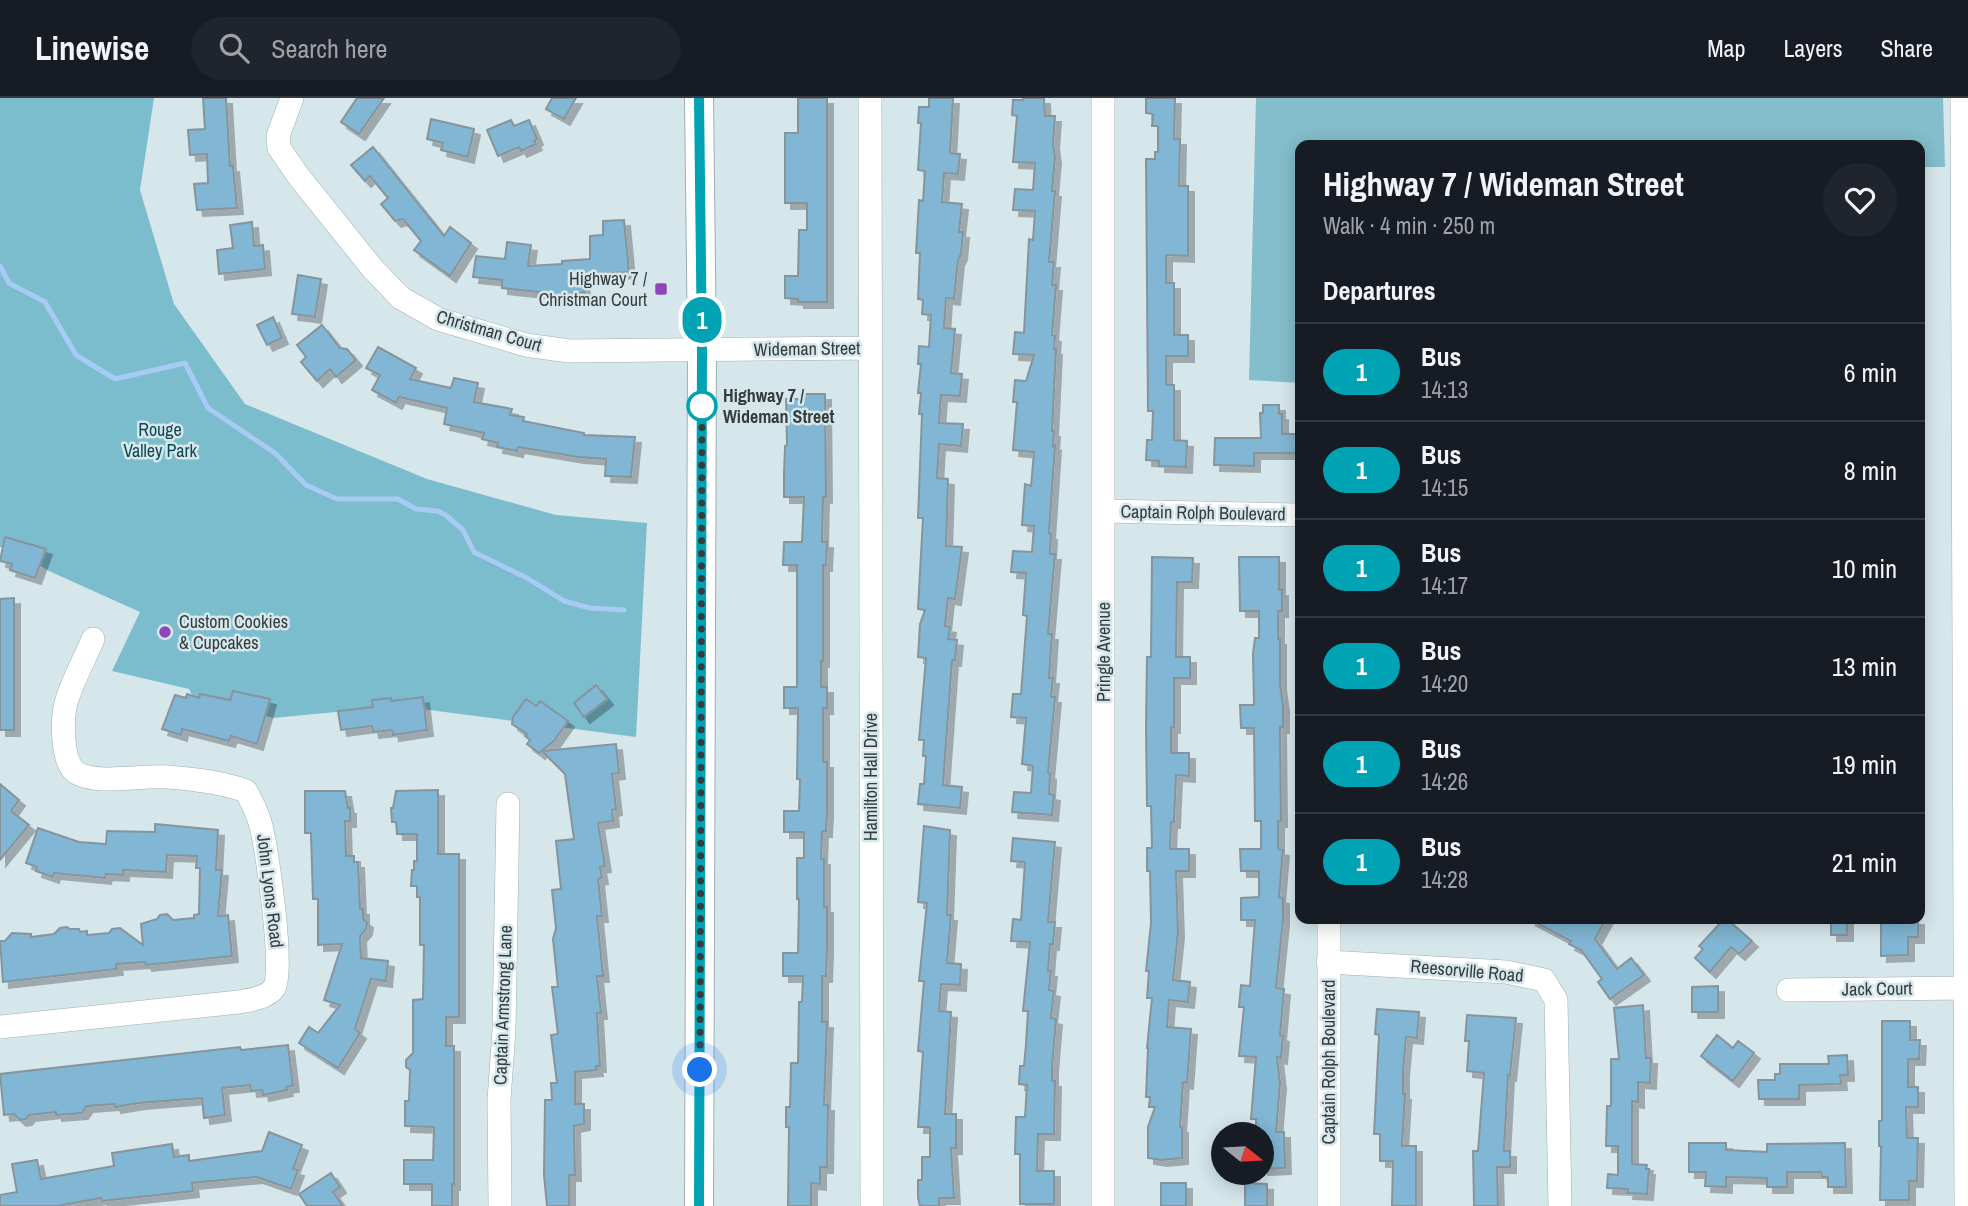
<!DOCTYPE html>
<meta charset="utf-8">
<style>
body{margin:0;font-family:"Archivo Narrow",sans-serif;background:#20242c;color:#f1f3f6;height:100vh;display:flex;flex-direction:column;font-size:26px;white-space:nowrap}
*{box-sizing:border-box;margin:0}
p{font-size:23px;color:#9ea1a6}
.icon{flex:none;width:38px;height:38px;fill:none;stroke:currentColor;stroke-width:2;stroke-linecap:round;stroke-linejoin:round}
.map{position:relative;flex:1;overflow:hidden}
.drawer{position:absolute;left:1295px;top:42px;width:630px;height:784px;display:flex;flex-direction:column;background:#171b24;border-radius:14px;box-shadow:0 4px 18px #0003}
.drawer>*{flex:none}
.badge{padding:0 14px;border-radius:23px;font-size:24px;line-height:46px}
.needle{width:46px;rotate:108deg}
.buttons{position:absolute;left:1211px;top:1024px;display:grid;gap:14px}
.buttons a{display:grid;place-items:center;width:63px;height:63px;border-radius:50%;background:#171b24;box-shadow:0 4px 18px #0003;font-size:35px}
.you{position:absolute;width:35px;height:35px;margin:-18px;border:5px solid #fff;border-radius:50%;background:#1a73e8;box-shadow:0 0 0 10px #1a73e833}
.map>.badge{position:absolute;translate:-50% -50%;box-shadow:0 0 0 4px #fff}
h2{padding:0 28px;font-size:26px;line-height:63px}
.round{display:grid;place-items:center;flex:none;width:74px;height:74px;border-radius:37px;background:#20242c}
.summary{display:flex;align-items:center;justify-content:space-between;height:119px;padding:0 28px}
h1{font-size:33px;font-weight:700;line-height:52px}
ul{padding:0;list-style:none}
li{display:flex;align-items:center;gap:21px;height:98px;padding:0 28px;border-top:2px solid #363941}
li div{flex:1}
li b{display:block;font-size:26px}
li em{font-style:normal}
li .badge{min-width:77px;font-weight:700;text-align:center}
header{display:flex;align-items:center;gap:42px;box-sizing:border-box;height:98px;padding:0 35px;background:#171b24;border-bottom:2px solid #363941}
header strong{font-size:33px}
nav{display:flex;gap:38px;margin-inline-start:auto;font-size:24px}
.search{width:490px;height:63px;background:#20242c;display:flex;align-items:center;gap:18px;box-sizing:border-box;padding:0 24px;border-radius:38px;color:#9ea1a6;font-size:26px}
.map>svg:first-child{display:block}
.green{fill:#84bdcb}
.forest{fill:#7bbdcd}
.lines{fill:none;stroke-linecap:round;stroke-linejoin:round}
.stream{stroke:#a8cbf5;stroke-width:5}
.building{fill:#81b6d4;stroke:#86949c;stroke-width:2;filter:url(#shadow)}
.minor-casing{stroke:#9eaeb2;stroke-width:24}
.major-casing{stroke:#9eaeb2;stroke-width:30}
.minor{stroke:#fff;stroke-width:23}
.major{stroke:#fff;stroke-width:28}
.line-casing{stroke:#fff;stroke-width:16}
.line{stroke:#00a3b4;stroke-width:10}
.walk{stroke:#353c3d;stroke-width:7;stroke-dasharray:0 12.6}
.poi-dot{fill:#8f46b8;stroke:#d6e7ec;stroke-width:2.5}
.stop-dot{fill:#fff;stroke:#00a3b4;stroke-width:3.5}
.labels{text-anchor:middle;stroke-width:5;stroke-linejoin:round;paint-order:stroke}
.poi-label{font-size:18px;fill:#353c3d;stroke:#d6e7ec;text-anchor:end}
.street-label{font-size:18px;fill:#353c3d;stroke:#d6e7ec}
.stop-label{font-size:18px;font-weight:bold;fill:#353c3d;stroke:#d6e7ec;text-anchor:start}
.park-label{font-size:18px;fill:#0c4854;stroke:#d6e7ec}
</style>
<header>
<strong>Linewise</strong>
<div class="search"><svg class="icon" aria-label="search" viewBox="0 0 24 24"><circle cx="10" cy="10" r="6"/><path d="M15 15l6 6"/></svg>Search here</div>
<nav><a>Map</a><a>Layers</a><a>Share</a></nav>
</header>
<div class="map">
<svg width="1968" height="1108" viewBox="0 0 1968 1108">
<defs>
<filter id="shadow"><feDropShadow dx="6" dy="6" stdDeviation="0" flood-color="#0004"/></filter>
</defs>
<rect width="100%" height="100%" fill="#d6e7ec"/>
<!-- green -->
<path class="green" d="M1256,0H1943L1945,69H1920V47H1300V285L1249,282Z"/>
<!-- forest -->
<path class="forest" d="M0,0H154L140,92L174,206L245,306L427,381L556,417L647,425L636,639L399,608L273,620L193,599L189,591L112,573L140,514L49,473L9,450L0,449Z"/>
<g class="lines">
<!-- stream -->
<path class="stream" d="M0,168L9,185L45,204L76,257L115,281L185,265L208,310L275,355L306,387L337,401H398L416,411L438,413L447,418L463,432L474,454L527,480L564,503L590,510L624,512"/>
</g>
<!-- building -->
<path class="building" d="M203,0H226L230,68H233L237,110L197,112L194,86L208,85L207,56L190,57L188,32L205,31Z
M357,0H384L359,36L341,24Z
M552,0H576L564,21L546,11Z
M798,0H827V204H798V201L785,200V178H798L799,132H807V105H785V35H798Z
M929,0H953L950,55L960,56L958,76L944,75L942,104L962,106L959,134H963L961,156L958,162L954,201L946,200L944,230L955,231L951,275L962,276L960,298L941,297L939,325L963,326L961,348L939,346L937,380L948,381L946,448L962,449L955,501L948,500L945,528L950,529L948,541L957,542L955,562H952L943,687L962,689L960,710L918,706L920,686H924L926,658H923L924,642H919L926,560L918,559L920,526L925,512L918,511L923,420H918L922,316H919L921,295H918L921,266H918L919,248L929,249L931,217L922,216L923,202L918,201L920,155H916L919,102L923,103L925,73L918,72L921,25H918L919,9H929Z
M1023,0H1044L1045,18H1055L1053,45L1055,59L1052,93H1055L1049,164H1054L1052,187H1056L1052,237L1055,238L1054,251H1056L1052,333H1054L1053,348L1055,347L1049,435L1051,436L1050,456H1055L1048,536H1052L1049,580H1053L1051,599H1055L1048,675L1050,676L1049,696L1054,697L1052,717L1012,714L1014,694L1031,695L1033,668L1022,666L1026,620L1011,619L1013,596H1021L1027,518L1023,517L1026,475L1011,474L1013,453L1032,454L1034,428L1022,427L1025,386L1031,388L1034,354L1013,352L1017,304H1013L1015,282L1026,283L1034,257L1013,256L1015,234L1024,235L1029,141L1033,142L1035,113L1013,112L1015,91L1033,92L1035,65L1013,64L1017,18L1012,17L1013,2H1023Z
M1146,0H1175L1174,41H1180L1179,88H1188V158L1166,157V185H1174V237H1188V258H1166V287H1174V342L1187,343L1186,369L1159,368V363L1146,362L1147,342H1152L1153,313H1148L1146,61H1155V54H1158V28H1152L1153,16L1146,15Z
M431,21L474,31L468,59L441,52L443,45L427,41Z
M511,22L514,28L529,22L537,41L534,43L536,46L521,53L519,49L498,58L487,32Z
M373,49L444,138L450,129L471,145L450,178L414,152L421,143L403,121L395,123L381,106L388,100L370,78L365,83L351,67Z
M624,122L629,174L583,177L584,195H573L574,199L548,201L547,195L502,190V182L473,179L476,158L505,161L507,144L531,147L528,168L562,166V163L590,161V138L603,137V123Z
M252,124L254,148L263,147L265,171L219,176L217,152L233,150L230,127Z
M298,177L321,181L315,219L292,216Z
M273,219L282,240L267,247L257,227Z
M322,227L340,250L347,251L356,262L336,279L330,271L317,283L301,264L306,259L297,247Z
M378,249L416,270L410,281L451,290L454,280L478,285L474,304L512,311L510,317L524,319L523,323L584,335V337L635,339L631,379L605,378L606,361L578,359L518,349L517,353L497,349L498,345L482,341L484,335L444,326L447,310L399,299L396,305L372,292L380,277L366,270Z
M803,296H825L826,399H823L822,444H827L826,467H823V563H821V589H827V610H823V664H827V713L826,733H822L821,761H824V809H827V850L826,878H822V924H827L824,1007H828L827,1069H820V1086L811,1085V1108H788L789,1029H786V1009H790L791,965H798L799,904H802L803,878H783V855H798L799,801H797V760H804V734H784V713H799L800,681H797L798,610H784V589H797V467H783L784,444H802L804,399H784V377L785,348L787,347L786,301H803Z
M1263,307H1279V316H1282V336H1300V355H1254V368L1214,367L1215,340H1261L1260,315H1263Z
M5,439L46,451L35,480L10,472L12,466L0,463Z
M1152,459L1193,460L1192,484H1177L1176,559H1190V580H1174V629H1171V655H1189V678L1176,677L1174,724H1171L1170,751H1189V773H1176L1178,834L1173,882L1190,884L1188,904L1169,902L1167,929L1191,931L1187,985L1183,984L1180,1029H1182V1060L1161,1062L1148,1060V1029L1155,1009H1149L1150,999H1146L1148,950H1147L1152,900H1147L1149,873H1146L1151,825L1150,773H1147V750H1152L1151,708H1147L1146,629L1147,559H1151Z
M1239,459H1279V492H1282V513H1278V541H1280V586L1283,607V629H1280L1281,723H1278V751L1283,752L1279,799L1283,800V822L1276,890L1284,891L1280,937L1283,938L1281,960L1277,959L1280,985L1276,1034H1284L1285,1070L1262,1071V1036H1256V1021H1251L1256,959L1239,958L1244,909H1239L1241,887L1250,888L1255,822H1241V800L1259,799V773H1241L1240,751H1261V723H1255L1254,630H1241L1240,607H1254L1253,556L1255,540H1259V513H1240Z
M14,500V632H0V501Z
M596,587L607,601L584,619L574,605Z
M233,593L270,601L257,646L231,638L229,643L182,631L181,637L162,631L175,597L186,600L187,596L199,600L200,596L230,602Z
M423,599L427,632L393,637L392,632L373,634L372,628L341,632L338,613L373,609L372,602L391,600V603Z
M526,601L536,608L540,603L568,623L554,643L539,655L527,646L530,642L525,638L527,636L512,626L513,619Z
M616,646L619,675L612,676L616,711L612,712L613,723L598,725L605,768L600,769L602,780L598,781L602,818H597L603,878H597L601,915H597L600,968H596L597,972L575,974V1006H584V1026L574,1028L575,1077H569V1108H547L544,1077L545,1002H552L551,985H557L551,937L558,936L552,889H558L553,841L556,830L552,792L561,791L556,743L574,741L565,676L542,653Z
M0,686L19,702L11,713L29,727L0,762Z
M438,692V756H459V919H446V948H454V1086H452V1108H432V1086H404V1062H433L434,1029L405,1028V1003H409L410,972L406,969V962L413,955V902L423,901L424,847H420V799H417V788H411L412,772H414V763H417V736H397L396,724H392L391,710H393L396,693Z
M305,693H345L348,710H350V723H345L346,758H354V764H358L360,811H363V821L367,824L366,831L360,838L361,860L388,863L386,883L371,881L355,931L360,935L338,970L299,945L309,929L318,935L340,907L324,902L342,846L318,847V801H313L311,735H305Z
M155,726L218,732L216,772H222L218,818L228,817L232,858L146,867L145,864L116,866L117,871L3,884L0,843H5L12,835L31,836V839L54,836L60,830L67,829L70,831H79L80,834L87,833V837L109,835L112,831L120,830L143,847L141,826L157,821L160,817L167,816L173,822L194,820V817L199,816L200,770H196L197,758L167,757L166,774L123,772V777L106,776L105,780L54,775L53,779L36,773L37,769L26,765L38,730L79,744L106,746L107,733L155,734Z
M924,728L950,732L947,817H951L947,865L961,866L960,887L941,886L939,913L951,914L945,1016H956V1050H951L954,1100H939V1108H920L918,1100V1082H922V1059H930V1029H918L923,954L918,953L924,883H919L927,805L918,804Z
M1013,740L1055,744L1048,824H1055L1053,846H1050L1048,873H1051L1049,892L1054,893L1051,920L1056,921L1052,969V983H1055L1054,1036H1038L1037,1073H1054V1106H1020V1056H1015L1016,1019H1025L1027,987L1019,986L1020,968H1024L1026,946L1028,913H1023L1030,844L1011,843L1013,821L1021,822L1025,764L1011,763Z
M1529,821H1606L1595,841L1617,871L1631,860L1644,877L1610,901L1598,884L1602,881L1581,852L1569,846L1571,843Z
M1724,821H1727L1752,843L1739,856L1731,849L1710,874L1695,860L1703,851L1699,848Z
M1831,821H1847V837H1831Z
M1881,821H1918V839H1908V857L1881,858Z
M1718,888V914H1692V889Z
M1643,907L1646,960H1651L1650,985L1638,984V1004L1632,1003V1066L1647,1067L1646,1071H1649L1647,1096L1627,1095L1628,1091L1607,1090L1608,1076L1618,1077V1048H1606L1607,1008H1611V961H1619L1614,910Z
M1377,911L1419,914L1417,940L1406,939L1403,973V996H1405L1402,1048H1416V1108H1392L1393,1063H1380V1036H1374L1379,937L1375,936Z
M1467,917L1516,920L1510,977H1508L1504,1053H1510V1069H1497L1498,1108H1474L1473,1053H1478L1484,975L1467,973L1469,943H1465Z
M1882,923H1910V942H1920L1919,961H1908V989H1918V1009H1906L1907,1040H1918L1917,1083H1909V1102H1880L1881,1048H1879V1023H1882Z
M1717,937L1733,950L1738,943L1754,955L1733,983L1701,958Z
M288,947L293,988L286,989L287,992L263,997L262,992L251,993L250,987L222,990L225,1017L204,1020L202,1000L139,1005L115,1009L114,1006L87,1008L82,1015L56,1017V1014L29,1017L26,1021L20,1022L14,1016L4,1017L0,976L240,949L241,952Z
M1847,957L1848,977H1840L1841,986L1799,987V1001H1759L1758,982H1775V976H1780V966H1829L1828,958Z
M269,1034L302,1047L293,1071L298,1072L291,1091L257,1079L192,1085L193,1093L176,1095L102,1103L101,1100L57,1108H0V1097L17,1094L12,1066L37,1062L41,1081L114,1068L112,1055L172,1046L174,1059L189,1057V1063L262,1053Z
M1689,1045H1726V1052L1767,1054V1046L1845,1045L1846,1089H1828V1079H1822L1821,1074H1787V1089H1767V1080L1726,1079V1089L1705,1088L1706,1074H1689Z
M331,1075L340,1089L333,1094L343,1108H307L299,1096Z
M1161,1085H1186V1108H1161Z
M1245,1085L1267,1086V1108H1245Z"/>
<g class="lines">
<defs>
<path id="minor" d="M292,0L278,38L279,50L299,79L373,171L401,200L438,221L526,247L569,253L870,250
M870,0L872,1108
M1962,0L1966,1108
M1105,413L1300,417
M1328,864L1506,874L1544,882L1556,902L1560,1108
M1788,892L1966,890
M0,929L239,904C250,902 267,900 274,890C285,876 267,750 261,728C258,716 252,704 246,693C222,684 193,681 168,679C143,677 98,687 77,675C61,666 62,621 66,605C72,583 85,561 93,541
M500,1108L499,1002L504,932L508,706
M1103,1108V0
M1329,1108V821"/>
<path id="major" d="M699,0L702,252L699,1108"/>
</defs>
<!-- minor casing -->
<use href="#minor" class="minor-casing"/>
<!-- major casing -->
<use href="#major" class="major-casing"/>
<!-- minor -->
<use href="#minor" class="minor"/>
<!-- major -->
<use href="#major" class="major"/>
</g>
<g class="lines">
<defs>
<path id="line" d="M699,0L702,252L699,1108"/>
</defs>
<!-- line casing -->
<use href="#line" class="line-casing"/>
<!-- line -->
<use href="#line" class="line"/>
<!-- walk -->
<path class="walk" d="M700,972L702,308"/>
</g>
<!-- markers -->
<g class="poi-dot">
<rect x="654" y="184" width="14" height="14" rx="3.5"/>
<circle cx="165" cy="534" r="7"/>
</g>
<circle class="stop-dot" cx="702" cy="308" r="14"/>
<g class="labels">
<!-- poi labels -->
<g class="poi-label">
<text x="647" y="187">Highway 7 /<tspan x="647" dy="21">Christman Court</tspan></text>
<text x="179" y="530" text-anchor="start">Custom Cookies<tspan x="179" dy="21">&amp; Cupcakes</tspan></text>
</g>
<!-- street labels -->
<g class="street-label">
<text transform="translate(489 233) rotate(16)" y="6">Christman Court</text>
<text transform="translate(807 251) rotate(-1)" y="6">Wideman Street</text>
<text transform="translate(1203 415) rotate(1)" y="6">Captain Rolph Boulevard</text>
<text transform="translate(1104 554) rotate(-90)" y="6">Pringle Avenue</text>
<text transform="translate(871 679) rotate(-90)" y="6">Hamilton Hall Drive</text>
<text transform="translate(270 793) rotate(83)" y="6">John Lyons Road</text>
<text transform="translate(1467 873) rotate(5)" y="6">Reesorville Road</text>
<text transform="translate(1877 891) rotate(-1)" y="6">Jack Court</text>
<text transform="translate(503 907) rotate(-88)" y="6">Captain Armstrong Lane</text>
<text transform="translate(1329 964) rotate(-90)" y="6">Captain Rolph Boulevard</text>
</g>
<!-- stop labels -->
<g class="stop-label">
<text x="723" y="304">Highway 7 /<tspan x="723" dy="21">Wideman Street</tspan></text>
</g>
<!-- park labels -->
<g class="park-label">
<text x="160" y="338">Rouge<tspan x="160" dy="21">Valley Park</tspan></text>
</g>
</g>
</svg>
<div class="buttons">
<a><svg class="needle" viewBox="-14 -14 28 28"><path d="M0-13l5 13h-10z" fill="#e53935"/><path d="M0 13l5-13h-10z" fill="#9ea1a6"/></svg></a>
</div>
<div class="you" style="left:700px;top:972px"></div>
<b class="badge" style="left:702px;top:222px;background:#00a3b4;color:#fff">1</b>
<section class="drawer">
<div class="summary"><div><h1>Highway 7 / Wideman Street</h1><p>Walk · 4 min · 250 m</p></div><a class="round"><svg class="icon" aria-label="heart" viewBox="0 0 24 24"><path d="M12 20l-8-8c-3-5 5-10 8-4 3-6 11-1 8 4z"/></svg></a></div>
<h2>Departures</h2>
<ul>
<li><span class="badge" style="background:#00a3b4;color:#fff">1</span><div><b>Bus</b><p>14:13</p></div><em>6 min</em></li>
<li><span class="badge" style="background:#00a3b4;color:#fff">1</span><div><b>Bus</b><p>14:15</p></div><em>8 min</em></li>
<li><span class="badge" style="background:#00a3b4;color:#fff">1</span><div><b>Bus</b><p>14:17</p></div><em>10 min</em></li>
<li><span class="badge" style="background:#00a3b4;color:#fff">1</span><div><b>Bus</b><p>14:20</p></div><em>13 min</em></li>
<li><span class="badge" style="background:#00a3b4;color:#fff">1</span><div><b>Bus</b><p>14:26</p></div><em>19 min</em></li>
<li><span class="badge" style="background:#00a3b4;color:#fff">1</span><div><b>Bus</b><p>14:28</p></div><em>21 min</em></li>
</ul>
</section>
</div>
